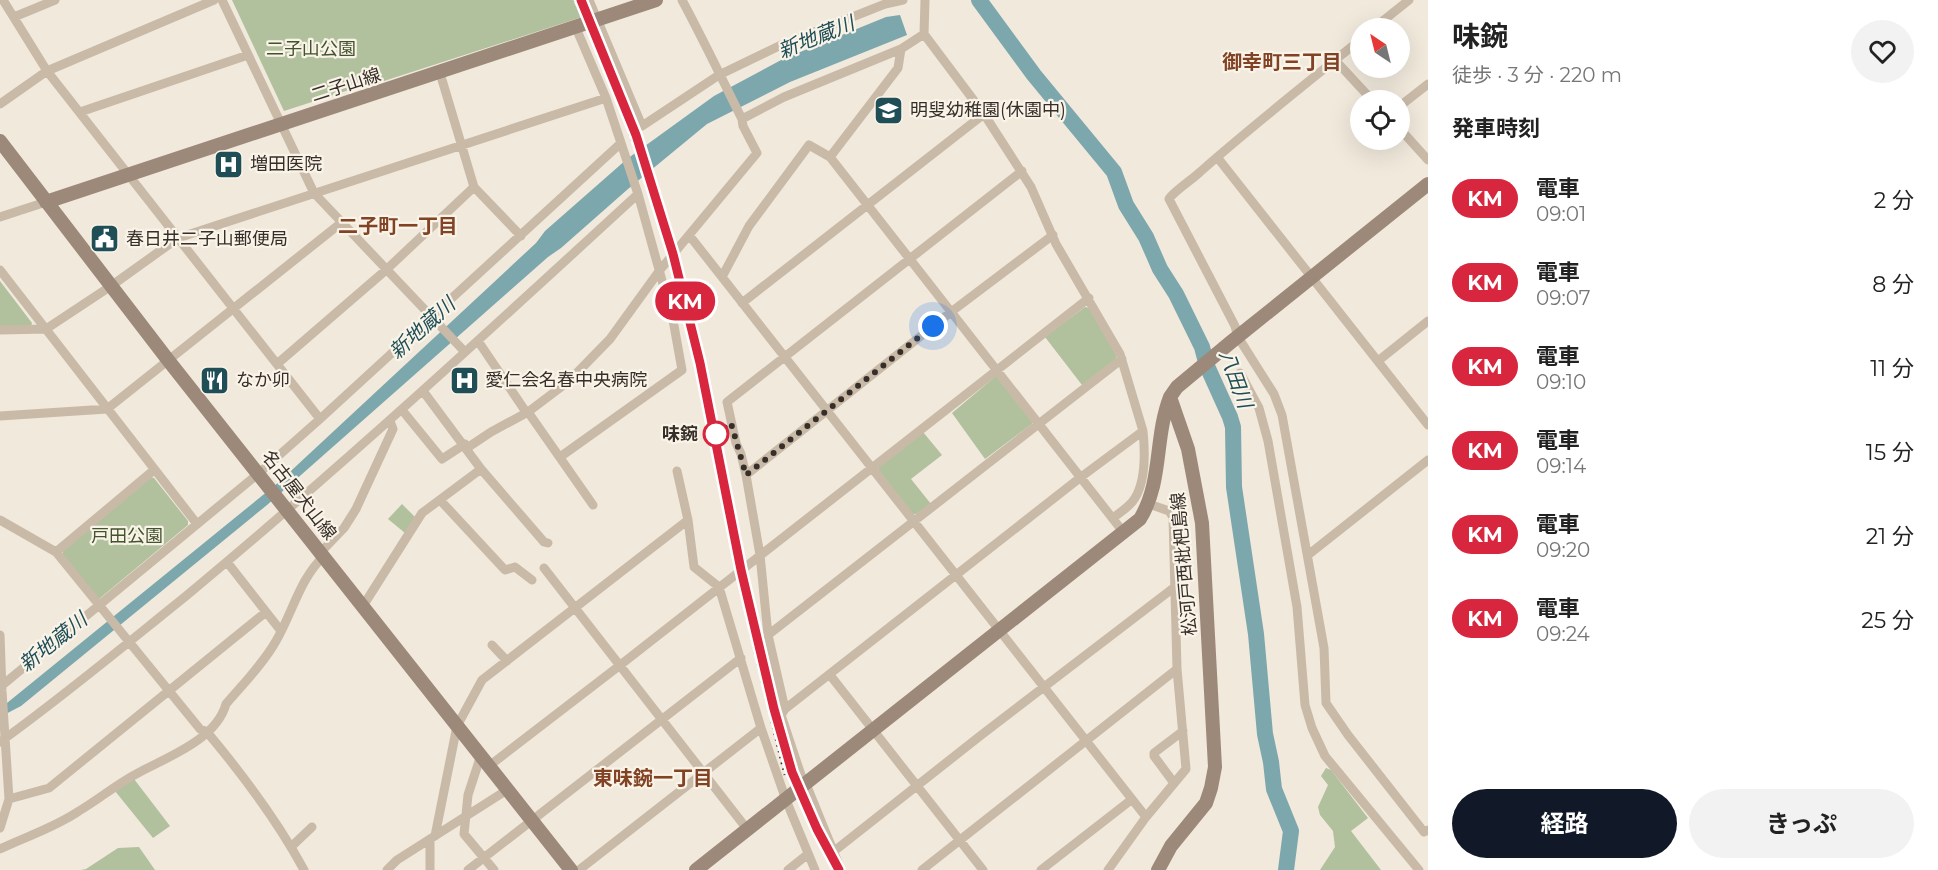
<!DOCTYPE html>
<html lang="ja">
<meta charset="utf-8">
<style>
body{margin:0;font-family:Montserrat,"Noto Sans JP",sans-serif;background:#f2f2f2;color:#222;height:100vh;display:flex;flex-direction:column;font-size:22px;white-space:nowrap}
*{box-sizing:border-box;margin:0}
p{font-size:20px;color:#767676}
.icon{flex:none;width:33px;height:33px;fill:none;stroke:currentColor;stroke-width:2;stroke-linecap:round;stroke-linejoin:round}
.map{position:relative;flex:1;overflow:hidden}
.panel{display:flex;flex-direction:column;background:#fff;width:510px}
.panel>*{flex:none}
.badge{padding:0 12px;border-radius:20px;font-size:21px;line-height:39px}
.needle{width:39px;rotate:325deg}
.fabs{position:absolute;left:1350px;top:18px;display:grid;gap:12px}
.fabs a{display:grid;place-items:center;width:60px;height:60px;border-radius:50%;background:#fff;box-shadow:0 6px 24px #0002;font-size:30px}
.you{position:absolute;width:30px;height:30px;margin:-15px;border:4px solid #fff;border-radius:50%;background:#1a73e8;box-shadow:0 0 0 9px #1a73e833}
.map>.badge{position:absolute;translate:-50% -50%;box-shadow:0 0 0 3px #fff}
h2{padding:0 24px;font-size:22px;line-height:54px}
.round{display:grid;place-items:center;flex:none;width:63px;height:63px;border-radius:32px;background:#f2f2f2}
.head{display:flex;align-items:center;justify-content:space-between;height:102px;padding:0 24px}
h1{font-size:28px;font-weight:700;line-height:45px}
.primary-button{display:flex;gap:12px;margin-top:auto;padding:12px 24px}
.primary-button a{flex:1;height:69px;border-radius:36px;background:#111827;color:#fff;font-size:24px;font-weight:700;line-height:69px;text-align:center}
.primary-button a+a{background:#f2f2f2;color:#222}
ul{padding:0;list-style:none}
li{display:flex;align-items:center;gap:18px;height:84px;padding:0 24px}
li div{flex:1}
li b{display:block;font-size:22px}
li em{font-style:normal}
li .badge{min-width:66px;font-weight:700;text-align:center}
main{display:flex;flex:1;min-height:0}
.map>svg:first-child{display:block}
.green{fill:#b1c09d}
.water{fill:#7ca7ad}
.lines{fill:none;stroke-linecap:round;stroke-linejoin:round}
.river{stroke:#7ca7ad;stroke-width:16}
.street{stroke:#c9baa8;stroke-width:9}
.secondary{stroke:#9d897a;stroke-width:14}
.rail{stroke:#362e28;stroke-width:3;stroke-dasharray:1.5 4.5;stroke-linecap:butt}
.line-casing{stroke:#fff;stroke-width:14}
.line{stroke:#d7263d;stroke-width:9}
.walk{stroke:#362e28;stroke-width:6;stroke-dasharray:0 10.8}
.stop-dot{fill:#fff;stroke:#d7263d;stroke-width:3}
.labels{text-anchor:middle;stroke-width:4.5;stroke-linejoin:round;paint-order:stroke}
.park-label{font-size:18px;fill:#42542d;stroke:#f9f3e8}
.street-label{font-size:18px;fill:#362e28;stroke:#f9f3e8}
.poi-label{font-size:18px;fill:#362e28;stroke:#f9f3e8;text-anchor:start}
.stop-label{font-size:18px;font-weight:bold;fill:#362e28;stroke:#f9f3e8;text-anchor:end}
.water-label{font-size:20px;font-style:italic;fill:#1f4e56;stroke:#f9f3e8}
.neighbourhood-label{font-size:20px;font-weight:bold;fill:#824224;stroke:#f9f3e8}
</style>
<main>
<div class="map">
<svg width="1428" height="870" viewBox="0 0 1428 870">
<rect width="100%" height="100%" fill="#f1e9dc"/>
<!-- green -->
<path class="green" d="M232,0H573L582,17L384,81L383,79L284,111Z
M0,281L32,323L31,326H0Z
M1085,307L1090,308L1116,354V359L1082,385L1045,337Z
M996,376L1033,423L985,459L952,413Z
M923,432L942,455L911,479L931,504L916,514H912L878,470L879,466Z
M150,477L154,478L188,521V525L99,599L63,555V550Z
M402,504L416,518L405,533L388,519Z
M1326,768L1331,770L1368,818L1351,831L1381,870H1320L1335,847L1333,831L1320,815L1318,807L1328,785L1321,776Z
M134,779L170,826L153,838L115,791Z
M139,847L155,870H81L86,869L118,848Z"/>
<!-- water -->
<path class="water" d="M900,15L907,35L790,82L707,124L628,189L561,248L548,257L267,505L21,706L0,717L7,703L279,482L536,243L545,231L627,159L714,96L783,59L886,17Z"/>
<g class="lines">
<!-- river -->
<path class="river" d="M979,0L1034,75L1114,172L1126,205L1146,237L1160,269L1176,294L1202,347L1207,366L1230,417L1233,427L1234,487L1256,634L1265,734L1271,762L1274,789L1291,831L1286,870"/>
<!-- street -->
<path class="street" d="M3,0L47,71L320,419
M222,0L314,193L465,352
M589,0L642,126L719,75L779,46L885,4L903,0
M14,17L55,0
M1374,28L1409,0
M924,34L925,0
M1360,40C1307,83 1252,126 1200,172C1193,179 1173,192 1169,199L1235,326L1238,337L1274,394L1282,415L1324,648L1326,703L1348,735L1424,832L1428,830
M1335,60L1372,100
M0,104L47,71L214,0
M1400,106L1428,84
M80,112L248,55
M742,119L784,97L901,49L924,34L984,114L1031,187L1056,244L1120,354L1143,431C1145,451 1146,480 1135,498C1130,507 1120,512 1113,518
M1400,129L1428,160
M621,143L638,194
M830,157L1124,533
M1217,157L1428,425
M474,187L521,236
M0,217L46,202
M689,235L1146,817
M0,270L197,524
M722,277L749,226L809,145L830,157L898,68L901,49
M742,303L984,114
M0,330L46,329L111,286L178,238L606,98
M478,341L526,412
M1378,361L1428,321
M277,364L386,270L474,187L440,73
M1240,373L1259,408L1268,441L1297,607L1305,705L1312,728L1325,756L1419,870
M402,410L442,459L465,444
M528,412L593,505
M0,416L107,409L341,223
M467,448L491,432L528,412L569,381L610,339L660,270L757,153L743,126L742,119C722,79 703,39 682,0
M481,469L544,542L548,543
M677,471L688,520L694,567L719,587L761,728L786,800L815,870
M746,475L951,312L1053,235
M440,500L505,570L515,567L532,580
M0,520L56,552L200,729L207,732C243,775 277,820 304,870
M56,552L154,470
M321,552L344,528L356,509L393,429L390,421
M1308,555L1428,460
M227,562L281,631
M544,568L747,829
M363,606L422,513L481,469L423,391
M0,635L2,691L9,799L0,828
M768,635L1122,359
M492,645L507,661
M830,675L983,870
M0,687L259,473L320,419L621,143L606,98L576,28
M785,709L1081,477L1143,431
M0,742C64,696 125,645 186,596C341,467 489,331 638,194L673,320L682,370L560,457
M481,755L468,795L464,834L494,870
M489,766L619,666L1089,298
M1174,783L1154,756V753L1183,731
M9,799L49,788L266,612
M435,836L457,726L482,680L688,520
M430,839V870
M291,847L312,827
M0,849C27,836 54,828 79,811C99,799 117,784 138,773C167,757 216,740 226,704C243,684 263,664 276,641C292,614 300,578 324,556
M833,852L980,736L1176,586
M387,870L397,860L507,790
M468,870L741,658
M579,870L761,728
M788,870L808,854
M841,870L806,784L801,775L781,715L785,709L768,635L760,555L746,475L741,454L736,443L727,402L1022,171
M922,870L1177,669
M1041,870L1131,800
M1108,870L1146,817L1186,769L1177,669L1173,517L1169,511L1149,504"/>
<!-- secondary -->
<path class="secondary" d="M0,141L168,360L571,870
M46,202L656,0
M696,870L1140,519C1163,481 1154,439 1170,397
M1158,870L1171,846L1206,803L1211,788L1215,767L1202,523L1188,449L1170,397L1177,387L1231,342L1428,184"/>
<!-- rail -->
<path class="rail" d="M575,0C629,116 668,241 697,366C712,433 722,500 736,567C751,637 768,706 785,775"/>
</g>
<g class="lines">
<defs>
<path id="line" d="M581,0L636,135L673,254L700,363L741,570L774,709L792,772L817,829L839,870"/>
</defs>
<!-- line casing -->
<use href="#line" class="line-casing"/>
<!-- line -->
<use href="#line" class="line"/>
<!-- walk -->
<path class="walk" d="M716,434L731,423L746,475L933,326"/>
</g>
<!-- icons -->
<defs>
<symbol id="school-square" viewBox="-11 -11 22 22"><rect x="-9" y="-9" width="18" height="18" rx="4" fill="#1f4e56" stroke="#f9f3e8"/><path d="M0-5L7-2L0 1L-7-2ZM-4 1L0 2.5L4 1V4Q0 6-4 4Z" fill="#fff"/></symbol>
<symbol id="hospital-square" viewBox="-11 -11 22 22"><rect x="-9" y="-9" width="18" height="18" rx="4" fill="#1f4e56" stroke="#f9f3e8"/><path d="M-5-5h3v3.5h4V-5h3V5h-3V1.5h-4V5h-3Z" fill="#fff"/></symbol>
<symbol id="civic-square" viewBox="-11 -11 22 22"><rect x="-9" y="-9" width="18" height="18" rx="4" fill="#1f4e56" stroke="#f9f3e8"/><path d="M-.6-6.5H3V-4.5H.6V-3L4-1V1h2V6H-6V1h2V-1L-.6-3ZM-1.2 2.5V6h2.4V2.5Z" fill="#fff"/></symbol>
<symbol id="restaurant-square" viewBox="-11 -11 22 22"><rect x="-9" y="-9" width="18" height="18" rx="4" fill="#1f4e56" stroke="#f9f3e8"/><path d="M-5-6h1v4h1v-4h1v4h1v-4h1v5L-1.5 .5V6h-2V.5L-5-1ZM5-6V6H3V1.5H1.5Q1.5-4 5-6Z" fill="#fff"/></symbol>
</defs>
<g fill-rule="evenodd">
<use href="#school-square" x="872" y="94" width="33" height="33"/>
<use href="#hospital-square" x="212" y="148" width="33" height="33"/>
<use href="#civic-square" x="88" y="222" width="33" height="33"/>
<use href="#restaurant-square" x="198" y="364" width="33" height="33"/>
<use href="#hospital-square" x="448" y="364" width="33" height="33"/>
</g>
<!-- markers -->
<circle class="stop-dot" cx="716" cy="434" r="12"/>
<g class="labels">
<!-- park labels -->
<g class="park-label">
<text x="311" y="55">二子山公園</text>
<text x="127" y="542">戸田公園</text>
</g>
<!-- street labels -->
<g class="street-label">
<text transform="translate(346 85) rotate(-18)" y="6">二子山線</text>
<text transform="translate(299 495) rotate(52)" y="6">名古屋犬山線</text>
<text transform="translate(1184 564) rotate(-95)" y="6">松河戸西枇杷島線</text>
</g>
<!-- poi labels -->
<g class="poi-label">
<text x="910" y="116">明叟幼稚園(休園中)</text>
<text x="250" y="170">増田医院</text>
<text x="126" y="245">春日井二子山郵便局</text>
<text x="236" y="386">なか卯</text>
<text x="485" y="386">愛仁会名春中央病院</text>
</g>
<!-- stop labels -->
<g class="stop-label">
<text x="698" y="440">味鋺</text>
</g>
<!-- water labels -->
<g class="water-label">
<text transform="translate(816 37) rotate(-22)" y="7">新地蔵川</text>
<text transform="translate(422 328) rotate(-42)" y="7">新地蔵川</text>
<text transform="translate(1236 379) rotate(70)" y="7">八田川</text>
<text transform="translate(53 642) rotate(-39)" y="7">新地蔵川</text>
</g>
<!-- neighbourhood labels -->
<g class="neighbourhood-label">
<text x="1282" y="69">御幸町三丁目</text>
<text x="398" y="233">二子町一丁目</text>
<text x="653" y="785">東味鋺一丁目</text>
</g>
</g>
</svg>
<div class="fabs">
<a><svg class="needle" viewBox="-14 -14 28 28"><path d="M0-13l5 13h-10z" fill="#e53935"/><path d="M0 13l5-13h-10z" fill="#767676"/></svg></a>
<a><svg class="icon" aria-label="locate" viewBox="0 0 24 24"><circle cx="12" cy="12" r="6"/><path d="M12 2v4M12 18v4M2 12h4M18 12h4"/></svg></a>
</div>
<div class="you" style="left:933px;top:326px"></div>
<b class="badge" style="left:685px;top:301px;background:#d7263d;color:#fff">KM</b>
</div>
<section class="panel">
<div class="head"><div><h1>味鋺</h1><p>徒歩 · 3 分 · 220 m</p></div><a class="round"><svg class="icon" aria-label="heart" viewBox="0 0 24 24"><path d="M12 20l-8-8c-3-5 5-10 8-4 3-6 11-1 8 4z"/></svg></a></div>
<h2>発車時刻</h2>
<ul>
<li><span class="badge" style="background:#d7263d;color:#fff">KM</span><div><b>電車</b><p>09:01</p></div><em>2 分</em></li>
<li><span class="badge" style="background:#d7263d;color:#fff">KM</span><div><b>電車</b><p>09:07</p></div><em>8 分</em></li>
<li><span class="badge" style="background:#d7263d;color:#fff">KM</span><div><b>電車</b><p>09:10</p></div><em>11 分</em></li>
<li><span class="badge" style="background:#d7263d;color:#fff">KM</span><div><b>電車</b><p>09:14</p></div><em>15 分</em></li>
<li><span class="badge" style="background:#d7263d;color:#fff">KM</span><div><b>電車</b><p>09:20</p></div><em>21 分</em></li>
<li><span class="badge" style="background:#d7263d;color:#fff">KM</span><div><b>電車</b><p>09:24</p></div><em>25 分</em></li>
</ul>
<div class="primary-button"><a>経路</a><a>きっぷ</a></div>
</section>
</main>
